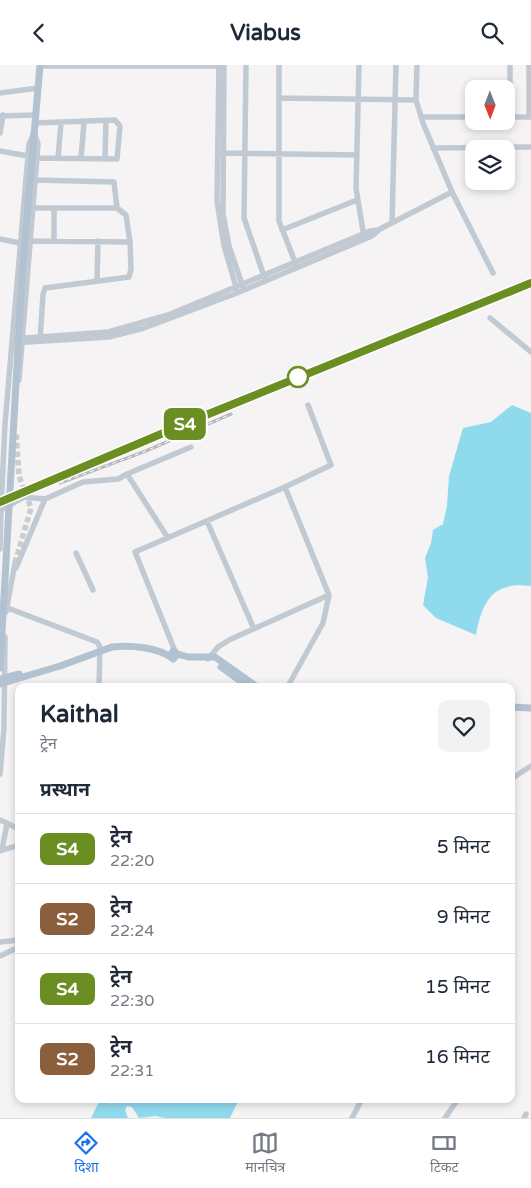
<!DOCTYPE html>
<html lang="hi">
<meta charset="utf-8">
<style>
body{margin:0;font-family:"Varela Round","Noto Sans Devanagari",sans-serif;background:#f2f2f3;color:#1f2937;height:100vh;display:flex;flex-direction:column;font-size:19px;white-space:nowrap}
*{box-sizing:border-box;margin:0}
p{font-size:16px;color:#747a83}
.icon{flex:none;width:28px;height:28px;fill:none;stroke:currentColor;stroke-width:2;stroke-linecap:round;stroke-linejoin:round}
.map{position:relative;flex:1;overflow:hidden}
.sheet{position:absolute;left:15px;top:618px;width:500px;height:420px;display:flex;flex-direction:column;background:#fff;border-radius:10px;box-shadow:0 2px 8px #0003}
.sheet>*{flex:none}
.badge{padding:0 10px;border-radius:8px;font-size:18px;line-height:32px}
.needle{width:32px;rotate:179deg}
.buttons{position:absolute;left:465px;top:15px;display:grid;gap:10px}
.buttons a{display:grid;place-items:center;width:50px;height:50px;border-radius:10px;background:#fff;box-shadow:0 2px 8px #0003;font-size:25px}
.map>.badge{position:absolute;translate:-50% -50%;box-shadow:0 0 0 2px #fff}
h2{padding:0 25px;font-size:19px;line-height:45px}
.round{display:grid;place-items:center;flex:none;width:52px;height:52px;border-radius:10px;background:#f2f2f3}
.summary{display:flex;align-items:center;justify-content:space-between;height:85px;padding:0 25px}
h1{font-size:24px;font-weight:800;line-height:38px}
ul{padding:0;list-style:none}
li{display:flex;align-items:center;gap:15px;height:70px;padding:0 25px;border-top:1px solid #e0e1e3}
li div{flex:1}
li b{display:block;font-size:19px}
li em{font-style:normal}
li .badge{min-width:55px;font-weight:700;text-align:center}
header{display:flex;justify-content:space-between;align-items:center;height:65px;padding:0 25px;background:#fff;font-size:22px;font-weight:800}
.tabs{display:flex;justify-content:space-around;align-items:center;height:70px;border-top:1px solid #e0e1e3;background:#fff;font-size:14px;color:#747a83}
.tabs a{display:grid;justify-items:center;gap:2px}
.tabs .active{color:#1a73e8}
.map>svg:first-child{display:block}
.water{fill:#90daee}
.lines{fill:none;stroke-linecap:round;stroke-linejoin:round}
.minor-tunnel{stroke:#caccce;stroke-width:5.5;stroke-dasharray:5.5 3;stroke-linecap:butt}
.minor{stroke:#c1cad2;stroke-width:5.5}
.major{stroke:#b3c2d1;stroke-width:7}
.rail-casing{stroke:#b5b8bd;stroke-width:3}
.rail{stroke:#fff;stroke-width:1;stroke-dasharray:4;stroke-linecap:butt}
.line-casing{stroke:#fff;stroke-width:11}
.line{stroke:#6b8e23;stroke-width:8}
.stop-dot{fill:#fff;stroke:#6b8e23;stroke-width:2.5}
</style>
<header><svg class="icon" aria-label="back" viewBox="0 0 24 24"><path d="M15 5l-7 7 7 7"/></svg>Viabus<svg class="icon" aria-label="search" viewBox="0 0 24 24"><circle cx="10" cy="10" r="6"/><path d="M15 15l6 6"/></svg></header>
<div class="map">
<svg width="531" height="1053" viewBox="0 0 531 1053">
<rect width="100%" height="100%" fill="#f5f3f3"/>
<!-- water -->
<path class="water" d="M512,340L531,348V521C493,516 482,536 476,570L436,553L423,540L428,512L425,493L431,478L433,465L443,459L447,441L449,411L463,363L491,357Z
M103,1034L109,1035L111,1039L116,1034H239L230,1053H165L156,1051L139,1053L132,1042L127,1041L125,1045L128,1053H91L99,1037Z"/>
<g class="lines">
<!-- minor-tunnel -->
<path class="minor-tunnel" d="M15,498L31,443L19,411L16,367"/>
<!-- minor -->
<path class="minor" d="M219,0L217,136L224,181L237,225
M224,0L223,149L229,181L243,222
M246,0L244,153L264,211
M279,0V156L297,202
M359,0L356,123L364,172
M417,0L416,35L423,58L452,127L493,208
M529,0V52
M40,1H222
M0,28L38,23
M279,33L416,35
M0,51L36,50
M421,52H474
M508,52H531
M510,52V0
M35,58L115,55L120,61L117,94L37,93
M0,68L3,50
M433,83L531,82
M0,86L28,91
M220,88L357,90
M58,93L61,58
M81,93L84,58
M105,93L106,56
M36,115L114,117L117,143
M34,143H117L126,150L130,177
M54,143V176
M392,158L396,0
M282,165L357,135
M0,174L20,178
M32,176L130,177L131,204L129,212L45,223L43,230L40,275
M97,216L98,176
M490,253L531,287
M12,274L108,267L168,250L370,166L378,165
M12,278L109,272L144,263L237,228L372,171L380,164L452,127
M19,315L38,79L35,70
M285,422L329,530L323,558L288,621
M1,445L5,359L29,79L33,70
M207,456L254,564
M168,473L127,409L191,382
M0,484L1,445L24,432L45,434L83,417L118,414L127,409
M76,488L93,525
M16,503L45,434
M0,540L97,577L100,582L99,621
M6,547L15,498
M175,586L135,487L285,422L331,400L308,340
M208,594L218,582L229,575L329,530
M0,709L4,663L5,572
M511,714L531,701
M0,755L19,764
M2,785L7,758
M0,786L19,780
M0,877L19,875
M0,891L19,882
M352,1053L362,1034
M445,1053L458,1034
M524,1053L526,1049"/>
<!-- major -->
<path class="major" d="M178,589L188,592H215L256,621
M221,602L247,621
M0,603L22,211L40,0
M0,614L19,609
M0,619L60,601L112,582C129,580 160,582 173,594L178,589L173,586L170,591
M511,642L531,643"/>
<defs>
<path id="rail" d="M60,418L146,386L231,349
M0,437L206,350L531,218"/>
</defs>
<!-- rail casing -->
<use href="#rail" class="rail-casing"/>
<!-- rail -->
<use href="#rail" class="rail"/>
</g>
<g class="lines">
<defs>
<path id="line" d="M0,437L206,350L531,218"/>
</defs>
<!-- line casing -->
<use href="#line" class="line-casing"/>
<!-- line -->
<use href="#line" class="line"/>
</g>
<!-- markers -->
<circle class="stop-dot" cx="298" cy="312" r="10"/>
</svg>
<div class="buttons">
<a><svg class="needle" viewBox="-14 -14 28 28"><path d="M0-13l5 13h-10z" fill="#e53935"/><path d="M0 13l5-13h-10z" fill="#747a83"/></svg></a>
<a><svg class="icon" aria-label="layers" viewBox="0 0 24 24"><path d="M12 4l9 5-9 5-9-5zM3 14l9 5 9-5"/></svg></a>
</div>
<b class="badge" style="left:185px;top:359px;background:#6b8e23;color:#fff">S4</b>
<section class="sheet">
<div class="summary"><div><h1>Kaithal</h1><p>ट्रेन</p></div><a class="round"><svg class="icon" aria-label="heart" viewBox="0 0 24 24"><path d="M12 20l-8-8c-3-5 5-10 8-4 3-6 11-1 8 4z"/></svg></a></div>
<h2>प्रस्थान</h2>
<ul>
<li><span class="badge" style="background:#6b8e23;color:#fff">S4</span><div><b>ट्रेन</b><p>22:20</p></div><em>5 मिनट</em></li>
<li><span class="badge" style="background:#8b5e3c;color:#fff">S2</span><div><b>ट्रेन</b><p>22:24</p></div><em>9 मिनट</em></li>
<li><span class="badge" style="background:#6b8e23;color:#fff">S4</span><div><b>ट्रेन</b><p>22:30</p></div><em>15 मिनट</em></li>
<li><span class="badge" style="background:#8b5e3c;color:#fff">S2</span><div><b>ट्रेन</b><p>22:31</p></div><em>16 मिनट</em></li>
</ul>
</section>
</div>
<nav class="tabs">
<a class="active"><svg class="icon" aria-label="directions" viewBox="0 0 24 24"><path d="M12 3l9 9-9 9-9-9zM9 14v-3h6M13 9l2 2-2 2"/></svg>दिशा</a>
<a><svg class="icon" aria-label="map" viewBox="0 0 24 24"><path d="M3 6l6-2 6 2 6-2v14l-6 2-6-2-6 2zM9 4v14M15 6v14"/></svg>मानचित्र</a>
<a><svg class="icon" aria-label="tickets" viewBox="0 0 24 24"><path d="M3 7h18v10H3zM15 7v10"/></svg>टिकट</a>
</nav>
